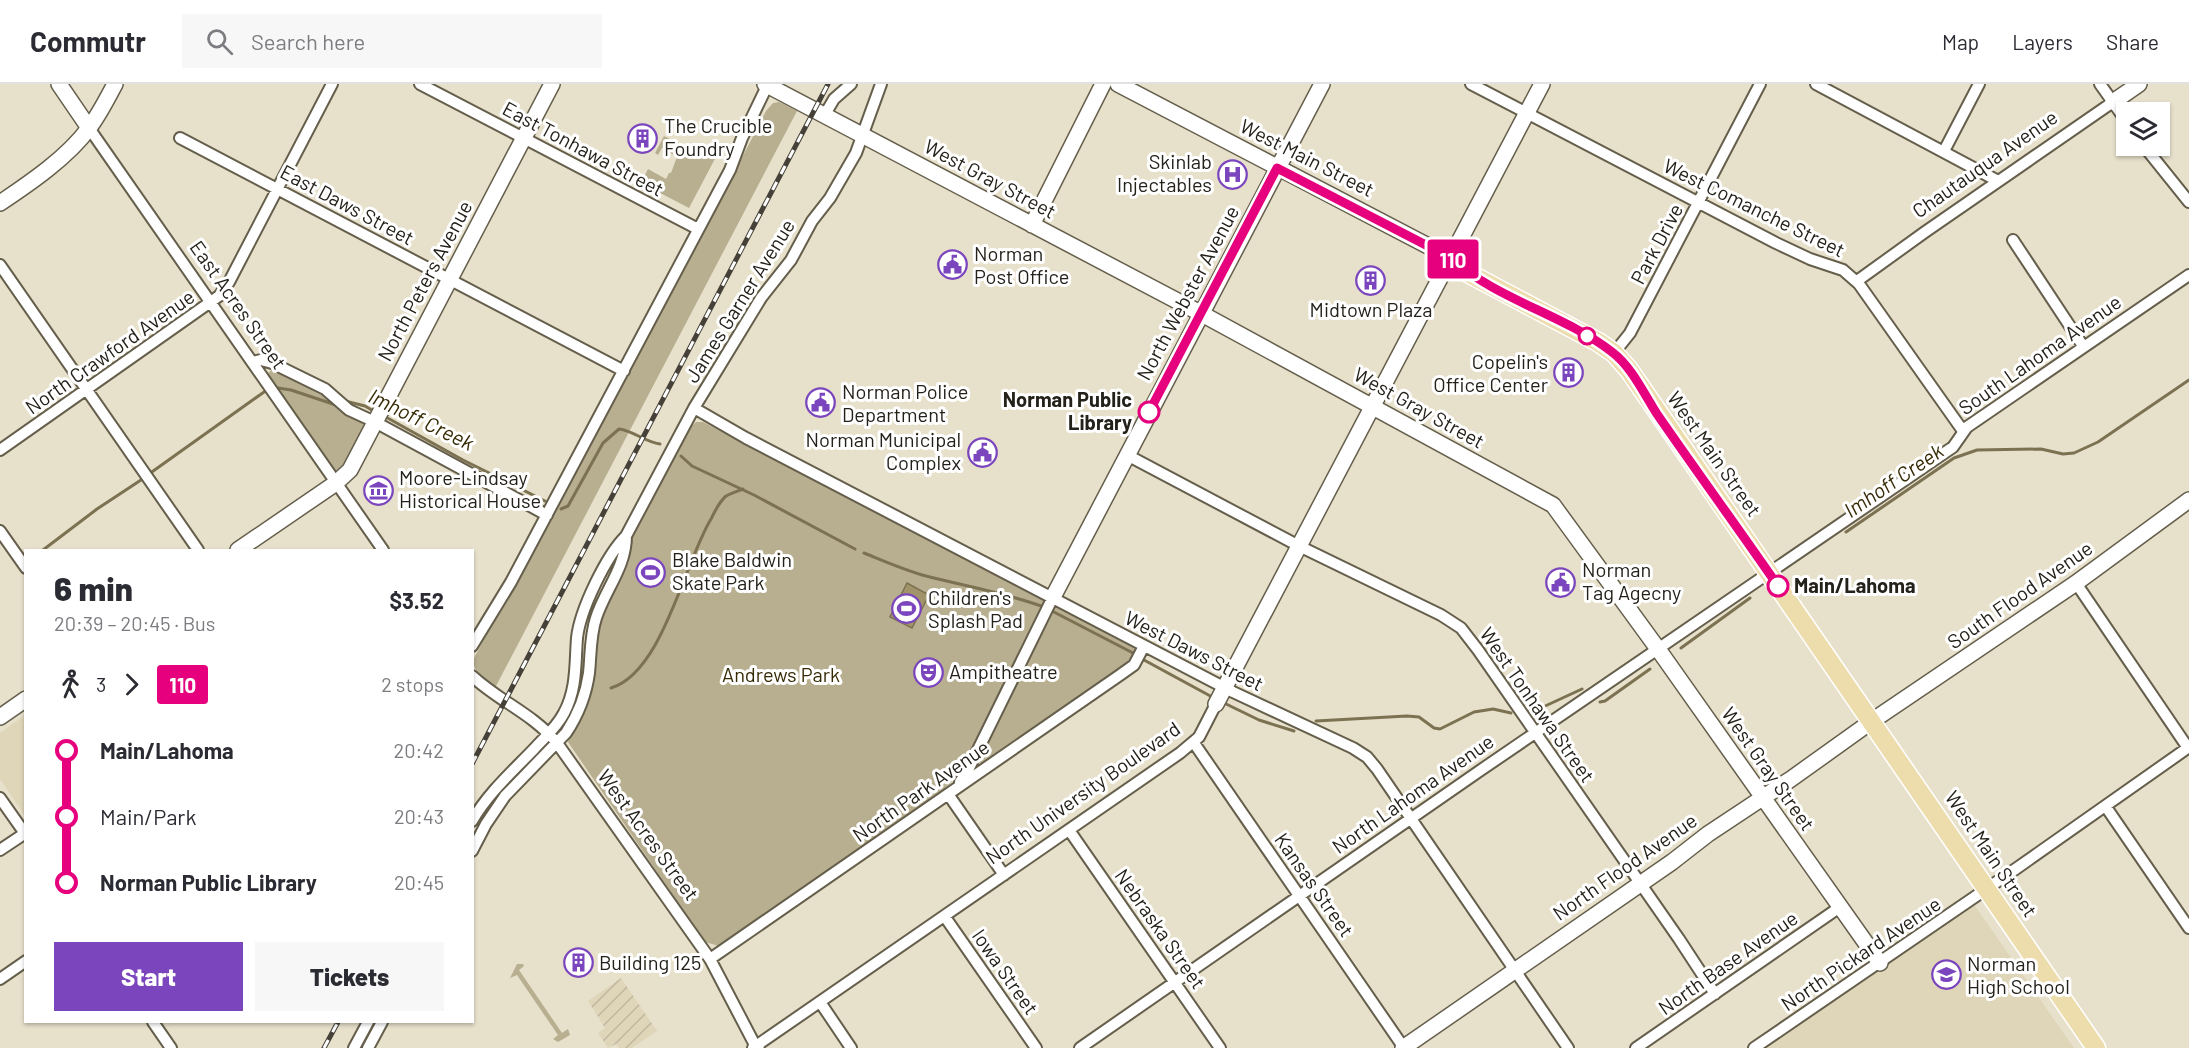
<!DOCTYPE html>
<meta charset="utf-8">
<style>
body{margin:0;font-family:Barlow,sans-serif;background:#f7f7f7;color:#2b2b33;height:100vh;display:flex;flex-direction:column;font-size:22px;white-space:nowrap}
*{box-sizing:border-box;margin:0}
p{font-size:20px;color:#7c7c81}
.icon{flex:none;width:33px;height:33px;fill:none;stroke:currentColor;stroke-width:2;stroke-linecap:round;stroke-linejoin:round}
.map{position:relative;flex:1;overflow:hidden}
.side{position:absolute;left:24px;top:465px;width:450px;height:474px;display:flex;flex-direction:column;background:#fff;border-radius:0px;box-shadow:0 2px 4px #0004}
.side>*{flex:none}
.badge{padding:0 12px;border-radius:4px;font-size:21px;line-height:39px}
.buttons{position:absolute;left:2116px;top:18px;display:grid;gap:12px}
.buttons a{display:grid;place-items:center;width:54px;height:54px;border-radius:0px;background:#fff;box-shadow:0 2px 4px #0004;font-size:30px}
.map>.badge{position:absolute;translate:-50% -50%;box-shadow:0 0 0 3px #fff}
.legs{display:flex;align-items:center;gap:9px;height:66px;padding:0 30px;font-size:20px}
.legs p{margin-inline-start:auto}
.overview{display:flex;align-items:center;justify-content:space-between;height:102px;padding:0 30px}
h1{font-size:33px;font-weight:800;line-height:45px}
.action{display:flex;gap:12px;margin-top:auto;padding:12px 30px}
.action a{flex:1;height:69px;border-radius:0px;background:#7b46bd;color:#fff;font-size:24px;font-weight:800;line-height:69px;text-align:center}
.action a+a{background:#f7f7f7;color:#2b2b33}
ul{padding:0 30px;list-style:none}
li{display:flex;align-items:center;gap:21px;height:66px;font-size:22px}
li i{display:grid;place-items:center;width:9px;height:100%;margin:0 8px;background:currentColor}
li i::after{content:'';width:15px;height:15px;margin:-8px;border:4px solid;border-radius:50%;background:#fff}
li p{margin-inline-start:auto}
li:first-child i{background:linear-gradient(#0000 50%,currentColor 0)}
li:last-child i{background:linear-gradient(currentColor 50%,#0000 0)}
header{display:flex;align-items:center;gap:36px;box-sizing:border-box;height:84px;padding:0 30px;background:#fff;border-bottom:2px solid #e1e1e2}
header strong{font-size:28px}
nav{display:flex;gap:33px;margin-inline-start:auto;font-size:21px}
.search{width:420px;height:54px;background:#f7f7f7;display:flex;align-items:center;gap:15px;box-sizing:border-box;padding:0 21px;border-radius:0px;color:#7c7c81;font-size:22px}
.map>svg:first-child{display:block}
.built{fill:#dfd6ba}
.industrial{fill:url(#industrial-furrows)}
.green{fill:#b8ae90}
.water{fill:#a2946a;stroke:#7c7252;stroke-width:1.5}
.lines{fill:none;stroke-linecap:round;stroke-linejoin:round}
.stream{stroke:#7c7252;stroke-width:3}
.street-casing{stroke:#645e4b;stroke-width:14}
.secondary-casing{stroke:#645e4b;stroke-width:18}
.primary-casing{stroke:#fff;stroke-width:21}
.street{stroke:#fff;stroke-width:10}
.secondary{stroke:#fff;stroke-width:15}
.primary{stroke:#edddad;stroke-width:18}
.rail-casing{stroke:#454138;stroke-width:5}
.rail{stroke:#fff;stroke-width:3;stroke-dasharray:9;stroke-linecap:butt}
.line-1-casing{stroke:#fff;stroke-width:14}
.line-1{stroke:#e6007e;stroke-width:9}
.stop-1-dot{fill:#fff;stroke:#e6007e;stroke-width:3}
.labels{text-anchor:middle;stroke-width:6;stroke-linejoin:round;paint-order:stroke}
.poi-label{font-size:20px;fill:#24211a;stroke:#fff;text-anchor:start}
.street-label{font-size:20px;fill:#24211a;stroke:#fff}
.stop-label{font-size:20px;font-weight:bold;fill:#24211a;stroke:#fff;text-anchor:end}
.park-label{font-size:20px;fill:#362a05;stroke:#fff}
.water-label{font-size:21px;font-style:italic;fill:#372b06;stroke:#fff}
</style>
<header>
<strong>Commutr</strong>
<div class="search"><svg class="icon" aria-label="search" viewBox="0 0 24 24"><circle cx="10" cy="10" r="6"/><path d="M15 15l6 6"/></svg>Search here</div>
<nav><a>Map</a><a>Layers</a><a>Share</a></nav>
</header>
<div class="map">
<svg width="2189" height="964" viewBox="0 0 2189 964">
<defs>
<pattern id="industrial-furrows" width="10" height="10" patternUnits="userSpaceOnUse" patternTransform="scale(1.5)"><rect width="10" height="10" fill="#dfd6ba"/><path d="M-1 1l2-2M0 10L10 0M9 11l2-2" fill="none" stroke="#bfb79f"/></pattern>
</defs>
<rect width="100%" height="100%" fill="#e7e0cb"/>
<!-- built -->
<path class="built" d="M25,631V732L0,695V649Z
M1973,819L2074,964H1764Z"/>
<!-- industrial -->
<path class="industrial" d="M621,894L657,947L632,964H619L616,960L608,964L598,949L605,944L588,917Z"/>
<!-- green -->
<path class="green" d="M779,18L797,27L495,604L476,586L472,578L697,157L716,124L766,27L773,19Z
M664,52L696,69L701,60L718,69L689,124L641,99L648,85L666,95L669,89H671L677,73L662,64L658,71L655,69Z
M272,286L333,317L341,328L364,340L365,344L345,380L339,386H335L269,294L268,289Z
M696,338H703L1043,515L1045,519L1002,608L958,692L943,706L719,862L705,858L568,658L596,543L626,474L631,455L690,344Z
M1055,521L1136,564L1132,575L983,680L977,678Z
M517,880H523L524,882L519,886L562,949L568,945L570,951L558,958L553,955L558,951L517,891L510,894Z"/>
<!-- water -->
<path class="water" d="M907,499L929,511L912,544L890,533Z"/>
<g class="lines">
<!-- stream -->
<path class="stream" d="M278,304L291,306L336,321L339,320
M345,317L365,322L375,328
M384,332L463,376L545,417
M681,372L692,382L754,411L855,465
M149,390L264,308
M561,425L568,422L603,359L619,345C634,347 645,358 660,360
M1846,448L1954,374L1977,366L2041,365L2063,370L2074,369L2098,358L2189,296
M43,466L97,425L144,394
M864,469C884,477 904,486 926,492C965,502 1006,509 1044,523
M1052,527L1133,569
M1681,564L1750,514
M1144,576L1214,614
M611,604C663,588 684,479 711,435C715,427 719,418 726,412C731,409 738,407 743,405
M1222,618L1259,636L1294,647
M1600,618L1605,617L1650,585
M1534,622L1543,623L1582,605
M1316,637L1407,632L1419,633L1434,644L1440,645L1474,628L1493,625L1511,629"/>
<defs>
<path id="street" d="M420,0L698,145
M1471,0L1776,159L1810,175L1843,186L1859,200L1963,347
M1816,0L1998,97
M2100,0L2127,38
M824,32L834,15L851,0
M89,44L383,466
M180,54L624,287
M2144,62L2189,118
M1944,67L1979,0
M2013,156L2083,262
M0,181L198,466
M1857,197L1925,148L2113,18
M1614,269L1630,249L1760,0
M252,278L261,276L272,279L325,305L349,326L375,338L547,431
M694,324L746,354L1233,608L1353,664L1367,673L1377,685L1568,964
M0,366L219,212L229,198L332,0
M1127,371L1299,462L1441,531L1461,544L1478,566L1679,855L1715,910
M0,447L26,484
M2076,499L2188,664
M472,562L511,498L730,86L742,54L768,0
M472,592C500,618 532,629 557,659L710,875L756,963
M1194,659L1404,964
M960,698L968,686L1053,513
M948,710L1004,791
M0,714L26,751
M2106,723L2189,844
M472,737C488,709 513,687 535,664C545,653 557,643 564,629C577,605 575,580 577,554C580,526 606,472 626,452L694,324L761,214L791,176L812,137L830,114L856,69L881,0
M1069,746L1220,964
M0,766L24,750
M472,767L486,740L505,712L566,649C578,631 586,611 589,589C591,570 590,552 596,534C605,506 626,483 626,452
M945,833L1036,964
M710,875L1120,591L1134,581L1144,562
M0,895L26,877
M820,918L851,964
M153,938L171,964
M354,964L368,938
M368,964L382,938
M753,964L1180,669L1199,653L1216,620
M1080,964L1478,688L1953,363L1967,343L2189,191
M1636,964L1840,823
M1754,964L2017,784L2189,663"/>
<path id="secondary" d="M59,0L89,44
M765,0L1202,230L1553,421L1658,565L1880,879
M1118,0L1451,174
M2113,18L2139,0
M0,119C30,99 68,73 89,44C99,31 107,15 115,0
M1032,141L1103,0
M238,466L336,399L350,386L552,0
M1053,513L1322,0
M1216,620L1542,0
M0,633L26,615
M756,963V964
M1403,964L1672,778L1708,750L1791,695L1872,637L2076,499L2189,416"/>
<path id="primary" d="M1451,174L1468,189L1598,258L1614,269L1629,286L2096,964"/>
</defs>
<!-- street casing -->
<use href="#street" class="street-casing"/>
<!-- secondary casing -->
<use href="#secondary" class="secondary-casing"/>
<!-- primary casing -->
<use href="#primary" class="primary-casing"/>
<!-- street -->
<use href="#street" class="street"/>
<!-- secondary -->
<use href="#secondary" class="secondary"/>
<!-- primary -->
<use href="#primary" class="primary"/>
<defs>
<path id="rail" d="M472,680L828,0
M324,964L338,938"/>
</defs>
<!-- rail casing -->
<use href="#rail" class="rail-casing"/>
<!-- rail -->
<use href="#rail" class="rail"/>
</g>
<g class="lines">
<defs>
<path id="line-1" d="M1149,328L1277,84L1451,174C1497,216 1563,230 1612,268C1632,283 1644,310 1657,330C1697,388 1738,444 1778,502"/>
</defs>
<!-- line-1 casing -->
<use href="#line-1" class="line-1-casing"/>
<!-- line-1 -->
<use href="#line-1" class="line-1"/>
</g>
<!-- icons -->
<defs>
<symbol id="building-ring" viewBox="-11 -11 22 22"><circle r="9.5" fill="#fff" stroke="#7b46bd" stroke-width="1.5"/><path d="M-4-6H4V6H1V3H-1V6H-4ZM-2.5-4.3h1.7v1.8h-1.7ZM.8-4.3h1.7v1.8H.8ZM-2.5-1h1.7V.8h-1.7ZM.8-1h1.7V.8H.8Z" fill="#7b46bd"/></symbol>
<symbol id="hospital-ring" viewBox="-11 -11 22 22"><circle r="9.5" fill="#fff" stroke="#7b46bd" stroke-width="1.5"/><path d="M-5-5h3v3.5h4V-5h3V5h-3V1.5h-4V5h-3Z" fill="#7b46bd"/></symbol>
<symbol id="civic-ring" viewBox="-11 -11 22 22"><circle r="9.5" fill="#fff" stroke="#7b46bd" stroke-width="1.5"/><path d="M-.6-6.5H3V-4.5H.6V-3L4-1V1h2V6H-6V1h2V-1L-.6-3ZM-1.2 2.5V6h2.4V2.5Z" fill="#7b46bd"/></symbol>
<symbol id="museum-ring" viewBox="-11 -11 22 22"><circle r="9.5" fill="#fff" stroke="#7b46bd" stroke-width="1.5"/><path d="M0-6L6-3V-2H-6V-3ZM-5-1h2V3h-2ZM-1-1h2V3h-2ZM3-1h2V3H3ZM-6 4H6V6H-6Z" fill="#7b46bd"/></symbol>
<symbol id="stadium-ring" viewBox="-11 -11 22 22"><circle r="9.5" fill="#fff" stroke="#7b46bd" stroke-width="1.5"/><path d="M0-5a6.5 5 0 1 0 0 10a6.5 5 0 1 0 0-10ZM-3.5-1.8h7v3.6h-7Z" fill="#7b46bd"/></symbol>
<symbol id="theatre-ring" viewBox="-11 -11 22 22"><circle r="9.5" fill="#fff" stroke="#7b46bd" stroke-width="1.5"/><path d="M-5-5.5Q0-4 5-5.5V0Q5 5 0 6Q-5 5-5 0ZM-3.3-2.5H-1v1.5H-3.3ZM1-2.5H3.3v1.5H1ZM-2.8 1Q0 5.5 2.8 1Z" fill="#7b46bd"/></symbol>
<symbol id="school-ring" viewBox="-11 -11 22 22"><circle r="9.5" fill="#fff" stroke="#7b46bd" stroke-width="1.5"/><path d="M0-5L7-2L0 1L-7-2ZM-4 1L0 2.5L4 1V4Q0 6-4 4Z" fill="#7b46bd"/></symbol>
</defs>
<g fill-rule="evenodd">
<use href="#building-ring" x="626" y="38" width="33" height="33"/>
<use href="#hospital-ring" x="1216" y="74" width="33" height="33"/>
<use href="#civic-ring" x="936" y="164" width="33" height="33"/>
<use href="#building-ring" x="1354" y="180" width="33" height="33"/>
<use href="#building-ring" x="1552" y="272" width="33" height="33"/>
<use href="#civic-ring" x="804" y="302" width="33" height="33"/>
<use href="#civic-ring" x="966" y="352" width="33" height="33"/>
<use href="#museum-ring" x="362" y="390" width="33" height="33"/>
<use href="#stadium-ring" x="634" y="472" width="33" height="33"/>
<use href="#civic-ring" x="1544" y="482" width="33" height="33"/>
<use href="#stadium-ring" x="890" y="508" width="33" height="33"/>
<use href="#theatre-ring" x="912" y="572" width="33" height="33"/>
<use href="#building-ring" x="562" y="862" width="33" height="33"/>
<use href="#school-ring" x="1930" y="874" width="33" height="33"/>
</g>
<!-- markers -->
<g class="stop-1-dot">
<circle cx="1587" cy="252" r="8"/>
<circle cx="1149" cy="328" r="10"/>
<circle cx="1778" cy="502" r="10"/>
</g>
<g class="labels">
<!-- poi labels -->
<g class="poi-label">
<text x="664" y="49">The Crucible<tspan x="664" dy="23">Foundry</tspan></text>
<text x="1212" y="85" text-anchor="end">Skinlab<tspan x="1212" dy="23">Injectables</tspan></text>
<text x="974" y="177">Norman<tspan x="974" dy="23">Post Office</tspan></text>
<text x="1371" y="233" text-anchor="middle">Midtown Plaza</text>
<text x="1548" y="285" text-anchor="end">Copelin's<tspan x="1548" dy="23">Office Center</tspan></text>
<text x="842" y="315">Norman Police<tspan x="842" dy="23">Department</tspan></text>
<text x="961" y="363" text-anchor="end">Norman Municipal<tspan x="961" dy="23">Complex</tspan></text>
<text x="399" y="401">Moore-Lindsay<tspan x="399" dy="23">Historical House</tspan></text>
<text x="672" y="483">Blake Baldwin<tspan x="672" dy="23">Skate Park</tspan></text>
<text x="1582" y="493">Norman<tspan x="1582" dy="23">Tag Agecny</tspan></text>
<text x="928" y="521">Children's<tspan x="928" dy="23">Splash Pad</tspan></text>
<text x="949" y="595">Ampitheatre</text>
<text x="599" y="886">Building 125</text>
<text x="1967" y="887">Norman<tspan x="1967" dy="23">High School</tspan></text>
</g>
<!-- street labels -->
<g class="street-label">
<text transform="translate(583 65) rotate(28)" y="7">East Tonhawa Street</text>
<text transform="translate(1307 74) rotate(27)" y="7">West Main Street</text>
<text transform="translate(1985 80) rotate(-35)" y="7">Chautauqua Avenue</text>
<text transform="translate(990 95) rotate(28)" y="7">West Gray Street</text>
<text transform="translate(347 121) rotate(28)" y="7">East Daws Street</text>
<text transform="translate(1754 124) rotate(26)" y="7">West Comanche Street</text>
<text transform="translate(1657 160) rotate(-62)" y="7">Park Drive</text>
<text transform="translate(425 197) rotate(-62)" y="7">North Peters Avenue</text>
<text transform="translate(1188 209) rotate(-62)" y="7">North Webster Avenue</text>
<text transform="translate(740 217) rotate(-58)" y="7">James Garner Avenue</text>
<text transform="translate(238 221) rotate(55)" y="7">East Acres Street</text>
<text transform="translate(110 268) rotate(-35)" y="7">North Crawford Avenue</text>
<text transform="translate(2040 271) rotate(-35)" y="7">South Lahoma Avenue</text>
<text transform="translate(1419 324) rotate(29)" y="7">West Gray Street</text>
<text transform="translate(1714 370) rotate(55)" y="7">West Main Street</text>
<text transform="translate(2020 511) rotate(-35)" y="7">South Flood Avenue</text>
<text transform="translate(1194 567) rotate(27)" y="7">West Daws Street</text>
<text transform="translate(1537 621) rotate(55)" y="7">West Tonhawa Street</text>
<text transform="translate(1768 685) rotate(55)" y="7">West Gray Street</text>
<text transform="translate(921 707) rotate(-35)" y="7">North Park Avenue</text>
<text transform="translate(1083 709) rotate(-35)" y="7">North University Boulevard</text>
<text transform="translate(1413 710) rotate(-35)" y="7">North Lahoma Avenue</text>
<text transform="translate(648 751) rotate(54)" y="7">West Acres Street</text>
<text transform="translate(1991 770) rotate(56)" y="7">West Main Street</text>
<text transform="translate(1625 783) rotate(-35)" y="7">North Flood Avenue</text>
<text transform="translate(1314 801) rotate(55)" y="7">Kansas Street</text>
<text transform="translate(1160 845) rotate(55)" y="7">Nebraska Street</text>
<text transform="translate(1861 870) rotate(-34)" y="7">North Pickard Avenue</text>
<text transform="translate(1728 879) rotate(-35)" y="7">North Base Avenue</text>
<text transform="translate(1005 888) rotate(55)" y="7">Iowa Street</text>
</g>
<!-- stop labels -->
<g class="stop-label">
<text x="1132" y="323">Norman Public<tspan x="1132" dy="23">Library</tspan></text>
<text x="1794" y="509" text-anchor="start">Main/Lahoma</text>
</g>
<!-- park labels -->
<g class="park-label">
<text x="781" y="598">Andrews Park</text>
</g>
<!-- water labels -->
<g class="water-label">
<text transform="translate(421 336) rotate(26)" y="7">Imhoff Creek</text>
<text transform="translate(1894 397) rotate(-34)" y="7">Imhoff Creek</text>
</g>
</g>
</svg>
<div class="buttons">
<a><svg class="icon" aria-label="layers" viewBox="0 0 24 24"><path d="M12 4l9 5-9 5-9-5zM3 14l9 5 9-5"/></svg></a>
</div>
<b class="badge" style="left:1453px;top:175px;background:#e6007e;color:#fff">110</b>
<section class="side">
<div class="overview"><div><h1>6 min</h1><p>20:39 – 20:45 · Bus</p></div><b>$3.52</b></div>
<div class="legs"><svg class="icon" aria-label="walk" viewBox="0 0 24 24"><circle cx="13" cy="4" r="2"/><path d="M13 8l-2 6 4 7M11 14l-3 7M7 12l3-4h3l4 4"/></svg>3<svg class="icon" aria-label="forward" viewBox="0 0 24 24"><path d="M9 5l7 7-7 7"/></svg><b class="badge" style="background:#e6007e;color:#fff">110</b><p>2 stops</p></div>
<ul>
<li><i style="color:#e6007e"></i><b>Main/Lahoma</b><p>20:42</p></li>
<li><i style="color:#e6007e"></i><span>Main/Park</span><p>20:43</p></li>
<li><i style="color:#e6007e"></i><b>Norman Public Library</b><p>20:45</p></li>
</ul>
<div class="action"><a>Start</a><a>Tickets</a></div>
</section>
</div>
